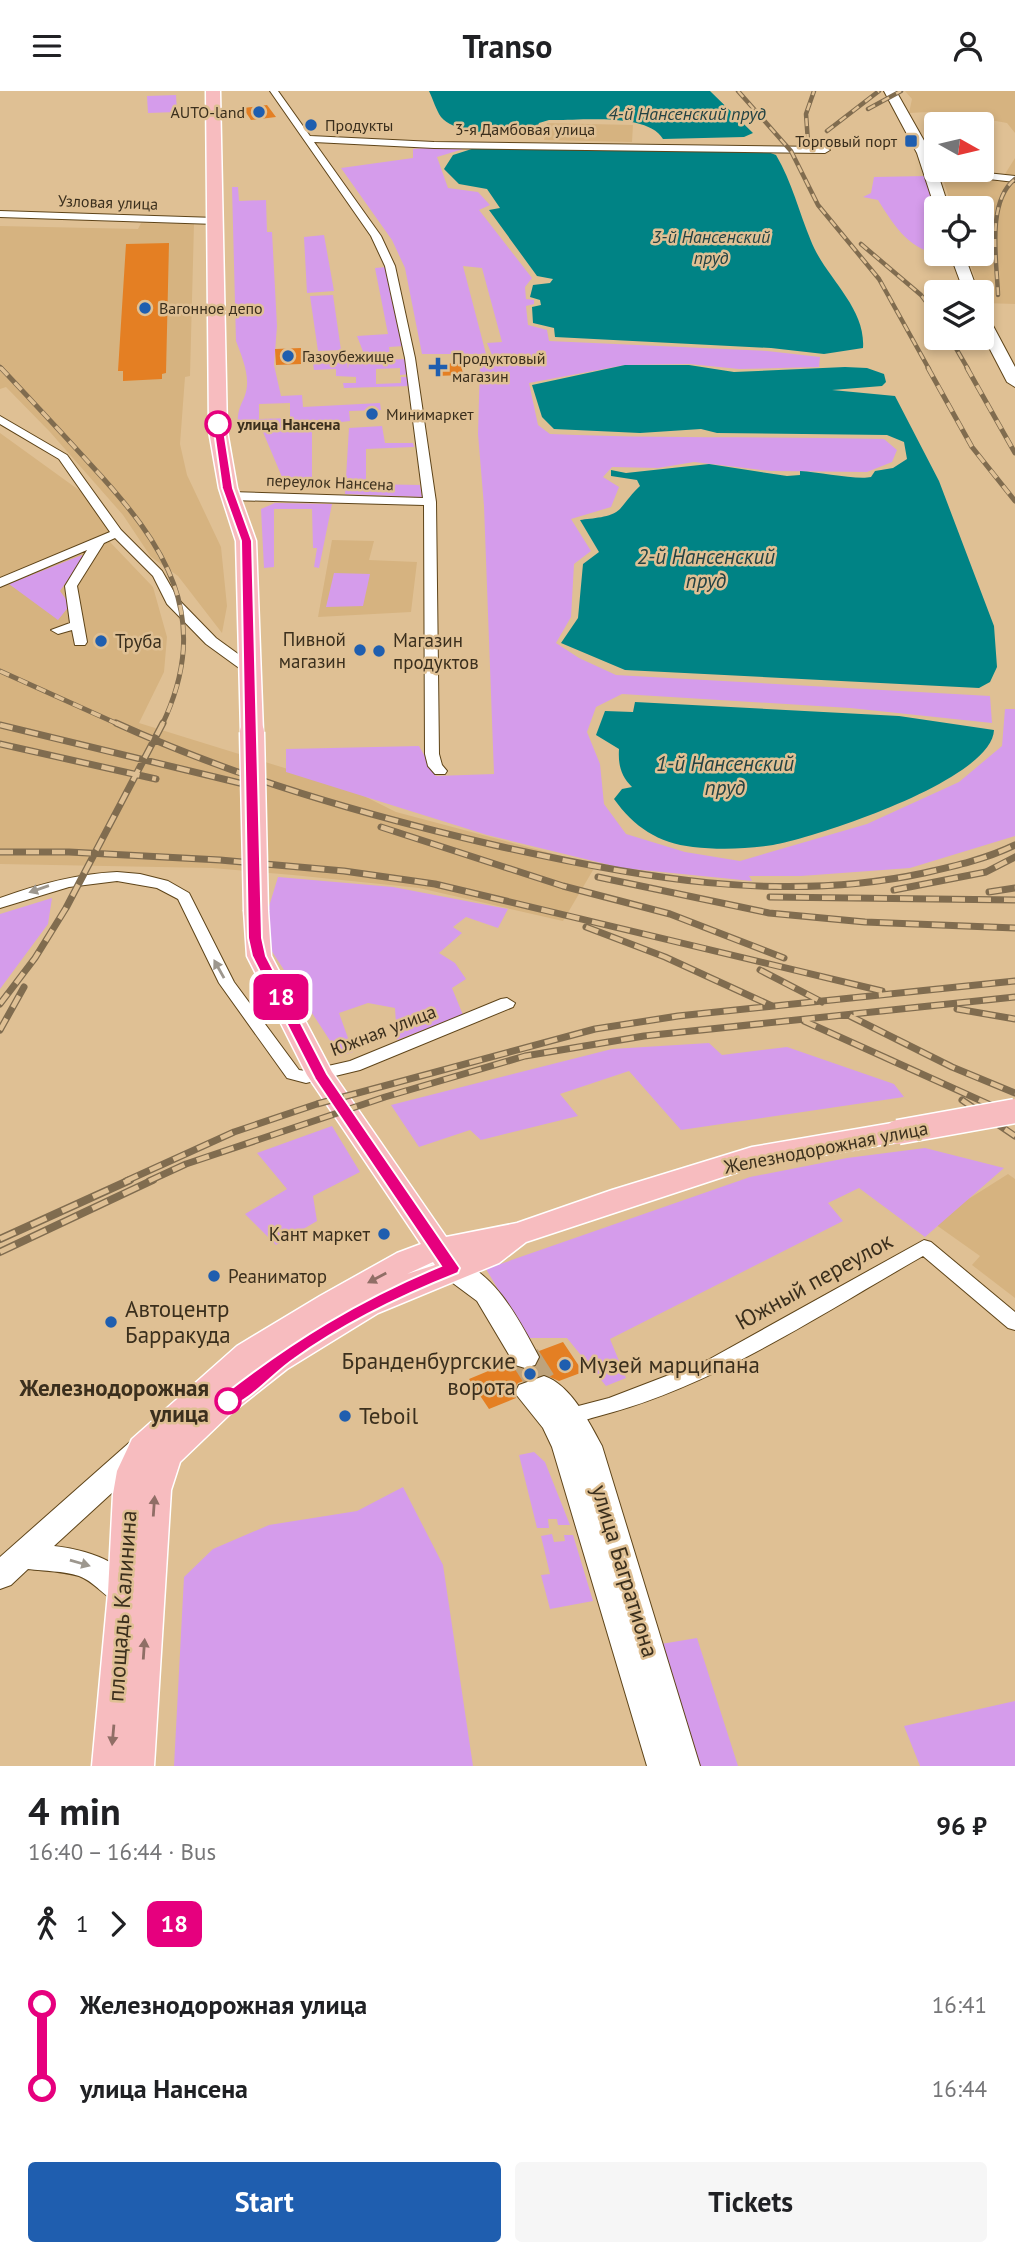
<!DOCTYPE html>
<meta charset="utf-8">
<style>
body{margin:0;font-family:"PT Sans",sans-serif;background:#f6f6f6;color:#202124;height:100vh;display:flex;flex-direction:column;font-size:26px;white-space:nowrap}
*{box-sizing:border-box;margin:0}
p{font-size:23px;color:#757577}
.icon{flex:none;width:38px;height:38px;fill:none;stroke:currentColor;stroke-width:2;stroke-linecap:round;stroke-linejoin:round}
.map{position:relative;height:1675px;overflow:hidden}
.details{display:flex;flex-direction:column;background:#fff;flex:1}
.details>*{flex:none}
.badge{padding:0 14px;border-radius:10px;font-size:24px;line-height:46px}
.needle{width:46px;rotate:98deg}
.tools{position:absolute;left:924px;top:21px;display:grid;gap:14px}
.tools a{display:grid;place-items:center;width:70px;height:70px;border-radius:7px;background:#fff;box-shadow:0 4px 10px #0003;font-size:35px}
.map>.badge{position:absolute;translate:-50% -50%;box-shadow:0 0 0 4px #fff}
.legs{display:flex;align-items:center;gap:10px;height:77px;padding:0 28px;font-size:23px}
.legs p{margin-inline-start:auto}
.headline{display:flex;align-items:center;justify-content:space-between;height:119px;padding:0 28px}
h1{font-size:38px;font-weight:700;line-height:52px}
.primary-button{display:flex;gap:14px;margin-top:auto;padding:14px 28px}
.primary-button a{flex:1;height:80px;border-radius:7px;background:#1f5eaf;color:#fff;font-size:28px;font-weight:700;line-height:80px;text-align:center}
.primary-button a+a{background:#f6f6f6;color:#202124}
ul{padding:0 28px;list-style:none}
li{display:flex;align-items:center;gap:24px;height:84px;font-size:26px}
li i{display:grid;place-items:center;width:10px;height:100%;margin:0 9px;background:currentColor}
li i::after{content:'';width:18px;height:18px;margin:-9px;border:5px solid;border-radius:50%;background:#fff}
li p{margin-inline-start:auto}
li:first-child i{background:linear-gradient(#0000 50%,currentColor 0)}
li:last-child i{background:linear-gradient(currentColor 50%,#0000 0)}
header{display:flex;justify-content:space-between;align-items:center;height:91px;padding:0 28px;background:#fff;font-size:32px;font-weight:700}
.map>svg:first-child{display:block}
.built{fill:#d6b380}
.green{fill:#d59ceb;fill-rule:evenodd}
.water{fill:#008385}
.building{fill:#e47f23}
.lines{fill:none;stroke-linecap:round;stroke-linejoin:round}
.secondary-tunnel{stroke:#bea37c;stroke-width:30;stroke-dasharray:30 15;stroke-linecap:butt}
.street-casing{stroke:#5e4419;stroke-width:2}
.secondary-casing{stroke:#5e4419;stroke-width:2}
.primary-casing{stroke:#fff;stroke-width:3}
.street{fill:#fff;fill-rule:evenodd}
.secondary{fill:#fff;fill-rule:evenodd}
.primary{fill:#f7bcbf;fill-rule:evenodd}
.rail-far3-casing{stroke:#806c4f;stroke-width:4.5}
.rail-far2-casing{stroke:#806c4f;stroke-width:5}
.rail-far1-casing{stroke:#806c4f;stroke-width:7}
.rail-casing{stroke:#806c4f;stroke-width:8}
.rail-far3{stroke:#dfc094;stroke-width:2.5;stroke-dasharray:8;stroke-linecap:butt}
.rail-far2{stroke:#dfc094;stroke-width:3.5;stroke-dasharray:10;stroke-linecap:butt}
.rail-far1{stroke:#dfc094;stroke-width:4.5;stroke-dasharray:13;stroke-linecap:butt}
.rail{stroke:#dfc094;stroke-width:5;stroke-dasharray:17;stroke-linecap:butt}
.primary-bridge-casing{stroke:#fff;stroke-width:27;stroke-linecap:butt}
.primary-bridge{stroke:#f7bcbf;stroke-width:24}
.oneway{fill:#9d978e}
.oneway2{fill:#906e66}
.line-1{fill:#e6007e;stroke:#fff;stroke-width:2}
.poi-dot{fill:#1f5eaf;stroke:#dfc094;stroke-width:2.5}
.stop-1-dot{fill:#fff;stroke:#e6007e;stroke-width:3.5}
.labels{text-anchor:middle;stroke-width:5;stroke-linejoin:round;paint-order:stroke}
.far-poi-label{font-size:16px;fill:#3b2f1d;stroke:#dfc094;text-anchor:start}
.far-street-label{font-size:16px;fill:#3b2f1d;stroke:#dfc094}
.far-stop-label{font-size:16px;font-weight:bold;fill:#3b2f1d;stroke:#dfc094;text-anchor:start}
.far-water-label{font-size:18px;font-style:italic;fill:#234243;stroke:#dfc094}
.poi-label{font-size:19px;fill:#3b2f1d;stroke:#dfc094;text-anchor:start}
.street-label{font-size:19px;fill:#3b2f1d;stroke:#dfc094}
.water-label{font-size:21px;font-style:italic;fill:#234243;stroke:#dfc094}
.near-street-label{font-size:23px;fill:#3b2f1d;stroke:#dfc094}
.near-poi-label{font-size:23px;fill:#3b2f1d;stroke:#dfc094;text-anchor:start}
.near-stop-label{font-size:23px;font-weight:bold;fill:#3b2f1d;stroke:#dfc094;text-anchor:end}
</style>
<header><svg class="icon" aria-label="menu" viewBox="0 0 24 24"><path d="M4 6h16M4 12h16M4 18h16"/></svg>Transo<svg class="icon" aria-label="person" viewBox="0 0 24 24"><circle cx="12" cy="8" r="4"/><path d="M4 21q1-7 8-7t8 7"/></svg></header>
<div class="map">
<svg width="1015" height="1675" viewBox="0 0 1015 1675">
<rect width="100%" height="100%" fill="#dfc094"/>
<!-- built -->
<path class="built" d="M905,0H1015V42L1007,32L974,26L933,28L928,21L909,22L912,8Z
M547,32L633,34L632,51L544,49Z
M1015,67V213L983,212L967,163H982V117H952L943,88L954,84L978,85L1000,91Z
M141,132L194,133L190,285L185,286L180,353L187,384L221,456L227,515L222,542L178,485L151,466L123,424L50,341L6,296L0,298V135L138,138Z
M0,342L83,402L108,439L109,450L153,496L167,546L164,581L139,632L346,696L396,721L596,774L563,830L419,797L293,784L212,777L0,773Z
M332,449L374,450L369,469L417,471L411,521L318,526Z
M1008,1083L1015,1088V1207L972,1174L980,1165L932,1131Z"/>
<!-- green -->
<path class="green" d="M176,4L177,21L148,22L147,5Z
M480,53L437,66L448,97L478,101L490,114L479,119L532,187L525,196L526,208L534,209V213L526,215L528,234L547,239L549,250L767,260L820,266L819,276L739,278L689,273L625,274L529,292L538,334L550,343C661,348 772,345 884,348L897,359L892,371L867,381L771,380L694,371L658,377L612,376L603,386L619,396L611,416L571,428L591,460L574,473L571,526L556,552L579,567L616,584L990,605L992,632L850,617L622,603L596,616L587,641L600,673L604,713L626,743L685,761L740,770L867,733L959,691L1002,655L1005,618H1015V745L910,777L801,785H749L752,790L622,777L487,744L286,681V658L419,655L436,685L494,683L484,415L478,343L480,272L492,264L487,252L502,251L482,177L463,175L486,263H422L405,177L392,149L341,77L413,67V58Z
M926,85L936,118V163C907,156 893,133 878,109L863,106L871,102L874,86Z
M232,96H238L239,110L266,109L267,141H272L277,235L274,274L281,305L302,304L303,316L380,312L381,319L349,320L350,330L291,337H238C236,313 246,311 247,294C248,280 241,263 236,250ZM290,312V327L259,328V313Z
M324,144L334,200L307,202L304,146Z
M387,176L404,255L389,256L390,265L359,266L364,263L357,245L388,243L375,177Z
M333,204L341,259L318,260L310,205Z
M408,268L410,283L400,284V277L376,278V293L401,292V286H410L412,295L344,297L343,292H356V286L336,285V278L314,279L313,272L347,270L348,278L349,270Z
M382,335L385,352H413L414,356L366,358V393L420,394L422,406L345,403L349,337Z
M312,339V387L282,386L263,341Z
M275,412L332,413L319,477L314,476L317,457H313L312,418H274V476L264,477L261,418Z
M82,464L84,465L60,500L70,514L58,529L9,493Z
M334,482L370,483L363,515L326,516Z
M278,786L393,796L508,818L498,837L466,826L453,836L462,842L439,862L455,872L466,888L452,897L463,924L397,949L395,917L368,912L339,922L353,961L340,965L271,859L267,822Z
M52,807L48,833L0,898V823Z
M709,952L722,964L787,956L894,993L904,1006L681,1039L629,980L560,1003L578,1025L481,1049L470,1039L419,1056L391,1014L612,958Z
M332,1035L360,1081L313,1105L317,1130L276,1154L245,1123L287,1098L257,1062Z
M925,1057L1004,1077L925,1146L859,1097L828,1112L843,1130L610,1248L626,1287L606,1295L567,1247H527L486,1178L750,1086L847,1067Z
M534,1361L545,1371L570,1434H558L557,1428H548L549,1437H537L519,1364Z
M403,1396L443,1474L473,1675H174L184,1486L213,1458L269,1434L357,1420Z
M552,1443L554,1451L565,1450L564,1444H573L593,1510L550,1518L541,1484L550,1483L541,1445Z
M697,1547L738,1675H696L661,1553Z
M1015,1610V1675H920L904,1635Z"/>
<!-- water -->
<path class="water" d="M429,0H710L753,42L744,46L663,48C647,21 578,30 549,29L539,32L534,44C511,43 457,45 441,26C436,19 433,8 429,0Z
M481,55L768,61L776,64C792,91 799,121 811,150C825,186 866,216 863,257L824,263L771,257L555,246L554,237L533,232L532,216L541,214L540,209L530,206L533,194L550,192L553,188L537,185L489,119L500,117L487,98L459,93L444,78L453,64Z
M625,274H689L734,281L845,276L867,277L884,283L886,291L882,295L832,299L895,305L939,390L994,535L997,576L990,591L979,597L625,579L561,552L578,527L583,473L599,461L580,429C592,427 611,427 620,418C627,410 632,402 640,395L637,389L611,385V379L626,382L709,373L787,385L800,384V380C820,381 856,389 871,386L875,380L893,377L907,368L904,351L887,344L717,342L701,338L640,342L554,338L542,326L532,294Z
M635,611L899,625L994,639C992,689 817,746 773,754C748,758 719,759 693,756C658,752 634,736 614,708L622,698L632,696C621,685 618,674 619,658L596,644L605,620L633,621Z"/>
<!-- building -->
<path class="building" d="M267,14L276,26L251,29L243,17Z
M169,152L166,282L162,283V288L123,290V280H118L126,153Z
M301,257V273L276,274L275,258Z
M461,272L463,284L436,285L433,273Z
M563,1251L583,1281L559,1290L543,1283L518,1292L513,1301L516,1307L489,1318L469,1288L510,1271L514,1277L524,1280L536,1277L541,1267L539,1260Z"/>
<g class="lines">
<!-- secondary-tunnel -->
<path class="secondary-tunnel" d="M525,1266L544,1296"/>
<defs>
<path id="street" d="M270,0H278L310,45L434,51L825,56L830,59L825,62L434,57L314,51L381,145L395,175L415,267L436,411L439,663L442,674L447,680L445,683H435L428,675L425,663L424,414L230,409L224,405L230,401L423,407L405,267L385,175L371,145Z
M930,76L1015,85V91L927,81V77Z
M0,120L216,127L221,130L216,133L0,126Z
M0,325L67,364L121,439L162,480L178,508L216,547L256,576L258,579L256,582H246L206,553L167,513L153,485L115,447L104,452L77,495L87,551L85,554H75L72,539L58,543L51,539L70,532L65,495L87,459L0,496V487L110,441L59,368L0,333Z
M117,781L140,783L168,790L189,802L234,891L299,979L306,980L350,970L501,908L507,907L515,912L513,916L360,979L306,992L287,987L219,892L178,808L157,797L117,790L69,796L0,817V807C39,793 76,783 117,781Z
M924,1149L931,1151L1015,1221V1239L1008,1237L923,1165C819,1224 715,1295 599,1325C587,1328 574,1334 563,1331L560,1325L563,1319L609,1307L708,1269Z"/>
<path id="secondary" d="M884,0H896L931,62L949,117H935L917,62Z
M950,163H964L978,201H964Z
M982,225L990,229L1015,276V296L1007,291L982,243Z
M452,1167C495,1180 519,1229 539,1266L535,1274L525,1277L515,1274L477,1210L442,1184L439,1177L442,1170Z
M544,1285C571,1294 589,1331 602,1355L700,1675H647L552,1356L543,1337L515,1302L519,1294Z
M140,1347L150,1351L155,1359L150,1367L54,1455C87,1459 125,1470 141,1502L136,1511C111,1520 101,1493 79,1485C63,1480 45,1480 28,1478L11,1494L0,1498V1466L130,1351Z"/>
<path id="primary" d="M206,0H220L227,340L237,397L256,450L263,641L252,648L241,641L236,450L219,397L209,340Z
M256,812L265,815L268,820L271,865L332,981L446,1146L517,1132L612,1099L752,1056L898,1031L908,1034L912,1041L908,1048L898,1051L753,1076L526,1151L499,1172L378,1222L287,1278L230,1323L180,1371L171,1399L154,1675H92L108,1502L113,1403L117,1380L132,1348L237,1255L320,1205L397,1162L421,1153L307,984L247,865L244,820L247,815ZM433,1171L435,1174L407,1183Z"/>
</defs>
<!-- street casing -->
<use href="#street" class="street-casing"/>
<!-- secondary casing -->
<use href="#secondary" class="secondary-casing"/>
<!-- primary casing -->
<use href="#primary" class="primary-casing"/>
<!-- street -->
<use href="#street" class="street"/>
<!-- secondary -->
<use href="#secondary" class="secondary"/>
<!-- primary -->
<use href="#primary" class="primary"/>
<defs>
<path id="rail-far3" d="M738,0L791,60L818,114L879,188L929,278
M868,18L901,0
M827,40L879,0
M808,51L806,23L814,0
M861,153L921,204L936,224
M998,204C997,171 986,111 1015,88
M950,247L968,278
M0,276L2,278"/>
<path id="rail-far2" d="M1,277C31,309 61,341 91,374C165,454 214,525 162,634
M928,277L972,356L1015,410
M967,277L1015,362
M0,580L120,634"/>
<path id="rail-far1" d="M116,632C237,687 364,724 494,754C635,786 780,813 924,782C955,775 986,768 1015,754
M0,634L248,694
M0,653L156,688
M381,736L563,795L670,823L784,867
M0,761H69L220,769L344,780L435,793L882,900
M598,786L769,822L865,831L1015,837
M894,799L986,781L1015,766
M989,801L1015,797
M770,806L1015,809
M586,836L665,866L772,915
M760,879L822,911
M0,913L35,867L66,817L163,632
M957,918L1015,928
M850,925L952,976L1015,1002
M804,930L893,970
M0,939L24,896
M884,966L1015,1025
M962,1009L1015,1045
M126,1090L234,1041L317,1013L595,938L678,925L1015,890
M149,1090L186,1073L385,1006L525,965L644,945L1015,906"/>
<path id="rail" d="M0,1148L130,1089
M0,1161L153,1089"/>
</defs>
<!-- rail-far3 casing -->
<use href="#rail-far3" class="rail-far3-casing"/>
<!-- rail-far2 casing -->
<use href="#rail-far2" class="rail-far2-casing"/>
<!-- rail-far1 casing -->
<use href="#rail-far1" class="rail-far1-casing"/>
<!-- rail casing -->
<use href="#rail" class="rail-casing"/>
<!-- rail-far3 -->
<use href="#rail-far3" class="rail-far3"/>
<!-- rail-far2 -->
<use href="#rail-far2" class="rail-far2"/>
<!-- rail-far1 -->
<use href="#rail-far1" class="rail-far1"/>
<!-- rail -->
<use href="#rail" class="rail"/>
<defs>
<path id="primary-bridge" d="M252,641L256,820
M898,1041L1015,1020"/>
</defs>
<!-- primary-bridge casing -->
<use href="#primary-bridge" class="primary-bridge-casing"/>
<!-- primary-bridge -->
<use href="#primary-bridge" class="primary-bridge"/>
</g>
<!-- one-way arrows -->
<defs><path id="oneway-solid" d="M-6-.8H1V-3.2L6.5 0L1 3.2V.8H-6Z" transform="scale(1.75)"/></defs>
<g class="oneway">
<use href="#oneway-solid" transform="translate(39 798) rotate(161)"/>
<use href="#oneway-solid" transform="translate(219 878) rotate(-119)"/>
<use href="#oneway-solid" transform="translate(80 1472) rotate(16)"/>
</g>
<g class="oneway2">
<use href="#oneway-solid" transform="translate(377 1187) rotate(152)"/>
<use href="#oneway-solid" transform="translate(154 1415) rotate(-86)"/>
<use href="#oneway-solid" transform="translate(144 1558) rotate(-86)"/>
<use href="#oneway-solid" transform="translate(113 1644) rotate(95)"/>
</g>
<!-- line-1 -->
<path class="line-1" d="M218,330L223,333L233,397L252,450L262,847L266,865L327,983L460,1177L458,1182C400,1205 344,1232 294,1268C273,1282 252,1309 228,1317L222,1315L220,1310L222,1305C292,1250 359,1209 441,1175L315,988L252,865L248,847L241,450L222,397L213,333Z"/>
<!-- markers -->
<g class="poi-dot">
<circle cx="259" cy="21" r="7"/>
<circle cx="311" cy="34" r="7"/>
<rect x="904" y="43" width="14" height="14" rx="3.5"/>
<circle cx="145" cy="217" r="7"/>
<circle cx="288" cy="265" r="7"/>
<path d="M434.5 265.5h7v7h7v7h-7v7h-7v-7h-7v-7h7z"/>
<circle cx="372" cy="323" r="7"/>
<circle cx="101" cy="550" r="7"/>
<circle cx="360" cy="559" r="7"/>
<circle cx="379" cy="560" r="7"/>
<circle cx="384" cy="1143" r="7"/>
<circle cx="214" cy="1185" r="7"/>
<circle cx="111" cy="1231" r="7"/>
<circle cx="565" cy="1274" r="7"/>
<circle cx="530" cy="1283" r="7"/>
<circle cx="345" cy="1325" r="7"/>
</g>
<g class="stop-1-dot">
<circle cx="218" cy="333" r="12"/>
<circle cx="228" cy="1310" r="12"/>
</g>
<g class="labels">
<!-- far-poi labels -->
<g class="far-poi-label">
<text x="245" y="27" text-anchor="end">AUTO-land</text>
<text x="325" y="40">Продукты</text>
<text x="897" y="56" text-anchor="end">Торговый порт</text>
<text x="159" y="223">Вагонное депо</text>
<text x="302" y="271">Газоубежище</text>
<text x="452" y="273">Продуктовый<tspan x="452" dy="18">магазин</tspan></text>
<text x="386" y="329">Минимаркет</text>
</g>
<!-- far-street labels -->
<g class="far-street-label">
<text x="525" y="44">3-я Дамбовая улица</text>
<text transform="translate(108 111) rotate(2)" y="6">Узловая улица</text>
<text transform="translate(330 391) rotate(2)" y="6">переулок Нансена</text>
</g>
<!-- far-stop labels -->
<g class="far-stop-label">
<text x="237" y="339">улица Нансена</text>
</g>
<!-- far-water labels -->
<g class="far-water-label">
<text x="687" y="29">4-й Нансенский пруд</text>
<text x="711" y="152">3-й Нансенский<tspan x="711" dy="21">пруд</tspan></text>
</g>
<!-- poi labels -->
<g class="poi-label">
<text x="346" y="555" text-anchor="end">Пивной<tspan x="346" dy="22">магазин</tspan></text>
<text x="393" y="556">Магазин<tspan x="393" dy="22">продуктов</tspan></text>
<text x="115" y="557">Труба</text>
<text x="370" y="1150" text-anchor="end">Кант маркет</text>
<text x="228" y="1192">Реаниматор</text>
</g>
<!-- street labels -->
<g class="street-label">
<text transform="translate(383 939) rotate(-21)" y="7">Южная улица</text>
<text transform="translate(826 1056) rotate(-11)" y="7">Железнодорожная улица</text>
</g>
<!-- water labels -->
<g class="water-label">
<text x="706" y="473">2-й Нансенский<tspan x="706" dy="24">пруд</tspan></text>
<text x="725" y="680">1-й Нансенский<tspan x="725" dy="24">пруд</tspan></text>
</g>
<!-- near-street labels -->
<g class="near-street-label">
<text transform="translate(814 1190) rotate(-29)" y="8">Южный переулок</text>
<text transform="translate(625 1480) rotate(73)" y="8">улица Багратиона</text>
<text transform="translate(122 1515) rotate(-86)" y="8">площадь Калинина</text>
</g>
<!-- near-poi labels -->
<g class="near-poi-label">
<text x="125" y="1226">Автоцентр<tspan x="125" dy="26">Барракуда</tspan></text>
<text x="516" y="1278" text-anchor="end">Бранденбургские<tspan x="516" dy="26">ворота</tspan></text>
<text x="579" y="1282">Музей марципана</text>
<text x="359" y="1333">Teboil</text>
</g>
<!-- near-stop labels -->
<g class="near-stop-label">
<text x="209" y="1305">Железнодорожная<tspan x="209" dy="26">улица</tspan></text>
</g>
</g>
</svg>
<div class="tools">
<a><svg class="needle" viewBox="-14 -14 28 28"><path d="M0-13l5 13h-10z" fill="#e53935"/><path d="M0 13l5-13h-10z" fill="#757577"/></svg></a>
<a><svg class="icon" aria-label="locate" viewBox="0 0 24 24"><circle cx="12" cy="12" r="6"/><path d="M12 2v4M12 18v4M2 12h4M18 12h4"/></svg></a>
<a><svg class="icon" aria-label="layers" viewBox="0 0 24 24"><path d="M12 4l9 5-9 5-9-5zM3 14l9 5 9-5"/></svg></a>
</div>
<b class="badge" style="left:281px;top:906px;background:#e6007e;color:#fff">18</b>
</div>
<section class="details">
<div class="headline"><div><h1>4 min</h1><p>16:40 – 16:44 · Bus</p></div><b>96 ₽</b></div>
<div class="legs"><svg class="icon" aria-label="walk" viewBox="0 0 24 24"><circle cx="13" cy="4" r="2"/><path d="M13 8l-2 6 4 7M11 14l-3 7M7 12l3-4h3l4 4"/></svg>1<svg class="icon" aria-label="forward" viewBox="0 0 24 24"><path d="M9 5l7 7-7 7"/></svg><b class="badge" style="background:#e6007e;color:#fff">18</b></div>
<ul>
<li><i style="color:#e6007e"></i><b>Железнодорожная улица</b><p>16:41</p></li>
<li><i style="color:#e6007e"></i><b>улица Нансена</b><p>16:44</p></li>
</ul>
<div class="primary-button"><a>Start</a><a>Tickets</a></div>
</section>
